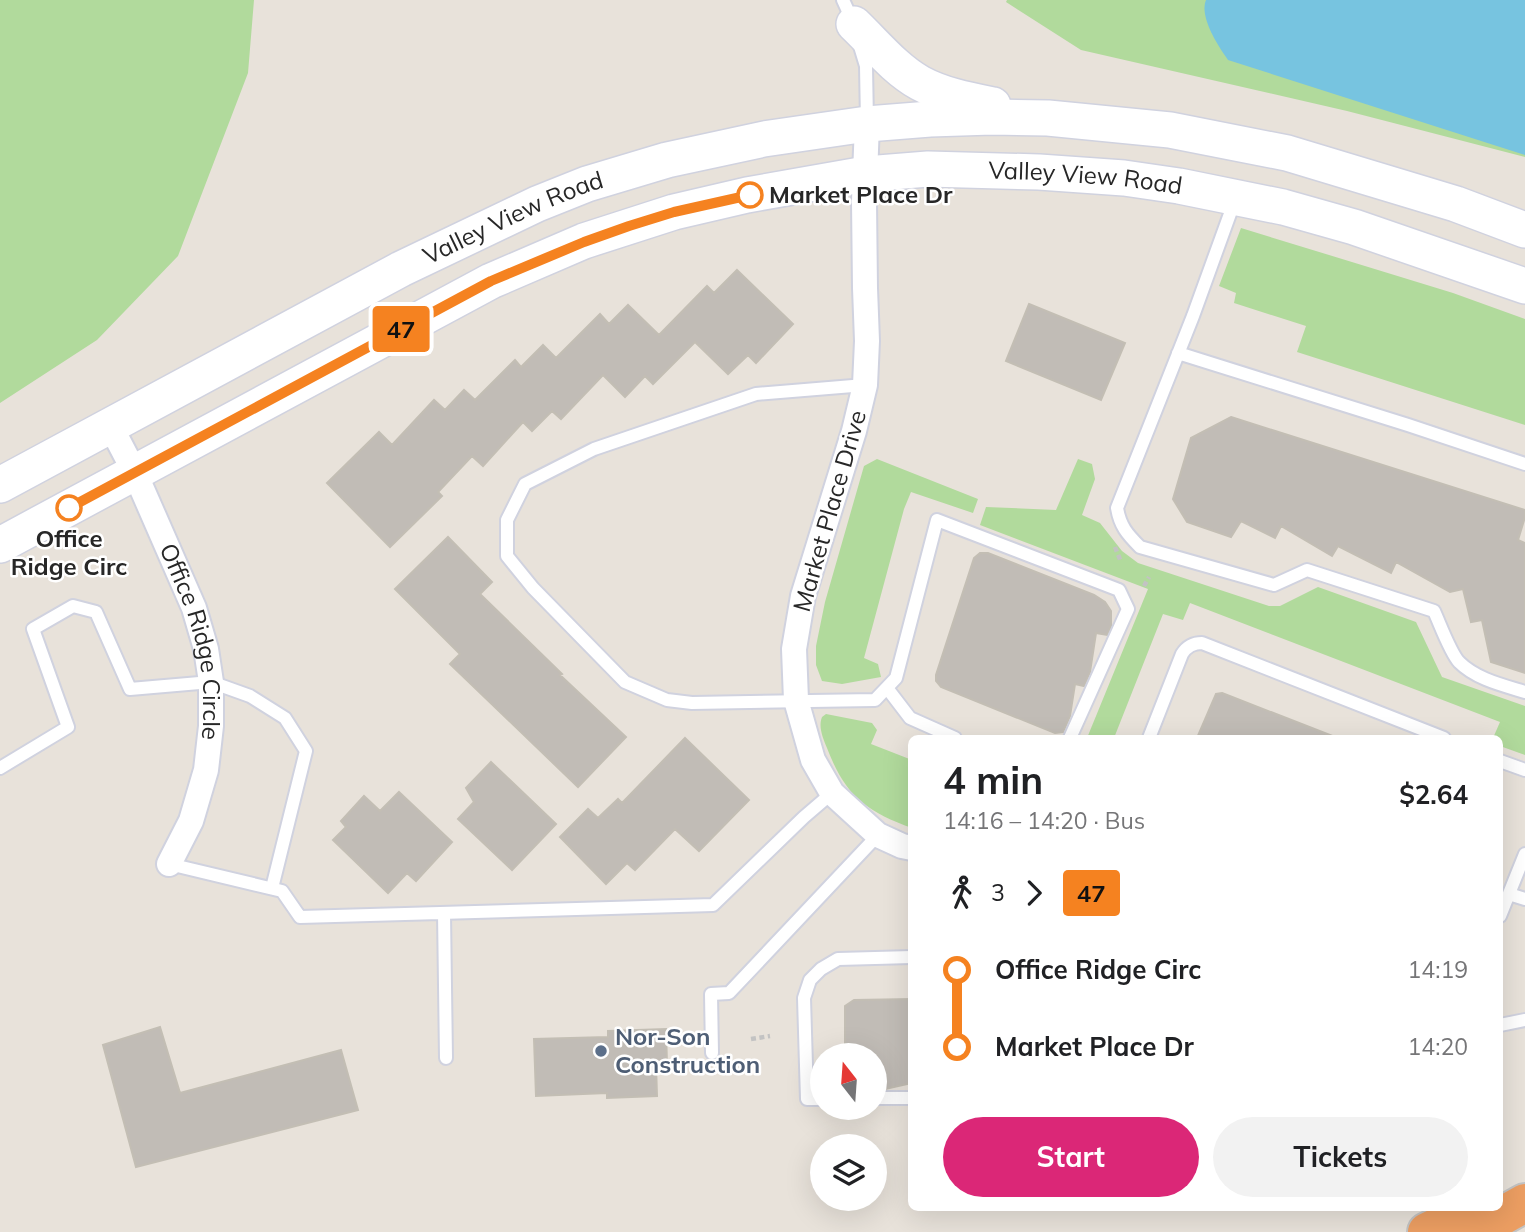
<!DOCTYPE html>
<meta charset="utf-8">
<style>
body{margin:0;font-family:Mulish,sans-serif;background:#f2f2f2;color:#202124;height:100vh;display:flex;flex-direction:column;font-size:26px;white-space:nowrap}
*{box-sizing:border-box;margin:0}
p{font-size:23px;color:#757577}
.icon{flex:none;width:38px;height:38px;fill:none;stroke:currentColor;stroke-width:2;stroke-linecap:round;stroke-linejoin:round}
.map{position:relative;flex:1;overflow:hidden}
.details{position:absolute;left:908px;top:735px;width:595px;height:476px;display:flex;flex-direction:column;background:#fff;border-radius:10px;box-shadow:0 7px 28px #0002}
.details>*{flex:none}
.badge{padding:0 14px;border-radius:5px;font-size:24px;line-height:46px}
.needle{width:46px;rotate:343deg}
.fabs{position:absolute;left:810px;top:1043px;display:grid;gap:14px}
.fabs a{display:grid;place-items:center;width:77px;height:77px;border-radius:50%;background:#fff;box-shadow:0 7px 28px #0002;font-size:35px}
.map>.badge{position:absolute;translate:-50% -50%;box-shadow:0 0 0 4px #fff}
.legs{display:flex;align-items:center;gap:10px;height:77px;padding:0 35px;font-size:23px}
.legs p{margin-inline-start:auto}
.overview{display:flex;align-items:center;justify-content:space-between;height:119px;padding:0 35px}
h1{font-size:38px;font-weight:700;line-height:52px}
.action{display:flex;gap:14px;margin-top:auto;padding:14px 35px}
.action a{flex:1;height:80px;border-radius:42px;background:#db2777;color:#fff;font-size:28px;font-weight:700;line-height:80px;text-align:center}
.action a+a{background:#f2f2f2;color:#202124}
ul{padding:0 35px;list-style:none}
li{display:flex;align-items:center;gap:24px;height:77px;font-size:26px}
li i{display:grid;place-items:center;width:10px;height:100%;margin:0 9px;background:currentColor}
li i::after{content:'';width:18px;height:18px;margin:-9px;border:5px solid;border-radius:50%;background:#fff}
li p{margin-inline-start:auto}
li:first-child i{background:linear-gradient(#0000 50%,currentColor 0)}
li:last-child i{background:linear-gradient(currentColor 50%,#0000 0)}
.map>svg:first-child{display:block}
.green{fill:#b1da9c}
.water{fill:#77c4e0}
.building{fill:#c1bcb6;stroke:#c3beb4;stroke-width:2}
.lines{fill:none;stroke-linecap:round;stroke-linejoin:round}
.lane-casing{stroke:#d0d2df;stroke-width:16}
.street-casing{stroke:#d0d2df;stroke-width:28}
.secondary-casing{stroke:#d0d2df;stroke-width:38}
.highway-casing{stroke:#c3c3c3;stroke-width:42}
.path{stroke:#c3c3c3;stroke-width:4.5;stroke-dasharray:5 3.5;stroke-linecap:butt}
.lane{stroke:#fff;stroke-width:12}
.street{stroke:#fff;stroke-width:24}
.secondary{stroke:#fff;stroke-width:35}
.highway{stroke:#ec9e62;stroke-width:38}
.line-1-casing{stroke:#fff;stroke-width:16}
.line-1{stroke:#f58220;stroke-width:10}
.stop-1-dot{fill:#fff;stroke:#f58220;stroke-width:3.5}
.service-dot{fill:#5c6f8a;stroke:#fff;stroke-width:2.5}
.labels{text-anchor:middle;stroke-width:5;stroke-linejoin:round;paint-order:stroke}
.street-label{font-size:24px;fill:#272727;stroke:#fff}
.stop-label{font-size:24px;font-weight:bold;fill:#272727;stroke:#fff;text-anchor:start}
.service-label{font-size:24px;font-weight:bold;fill:#4e5e75;stroke:#fff;text-anchor:start}
</style>
<div class="map">
<svg width="1525" height="1232" viewBox="0 0 1525 1232">
<rect width="100%" height="100%" fill="#e8e2da"/>
<!-- green -->
<path class="green" d="M0,0H254L248,73L178,256L97,340L0,403Z
M1007,0H1525V157L1347,111L1081,50L1006,2Z
M1241,228L1453,293L1525,319V425L1297,352L1306,326L1234,303L1236,293L1219,286Z
M877,459L978,499L973,513L911,492L904,509L864,658L878,664L881,677L842,684L822,681L816,665V646L825,602L864,466Z
M1078,459L1092,464L1095,479L1082,515L1100,523L1122,551L1138,563L1269,606H1280L1318,587L1416,622L1442,677L1525,706V755L1500,746V738H1493L1500,722L1190,603L1183,620L1163,614L1114,738H1087L1148,589L980,525L986,507L1056,510Z
M826,714L872,723L877,730L871,744L912,760V828C865,811 845,795 827,748C823,738 818,727 822,717Z"/>
<!-- water -->
<path class="water" d="M1206,0H1525V155L1228,60C1218,46 1199,17 1206,0Z"/>
<!-- building -->
<path class="building" d="M737,270L793,324L756,363L748,355L728,374L695,342L653,384L645,376L625,397L603,375L561,419L552,411L532,431L523,422L483,466L472,456L438,492L442,496L390,547L327,483L379,432L392,445L434,400L445,410L464,390L475,400L515,360L521,367L543,345L556,358L600,314L609,324L628,305L659,335L707,286L714,293Z
M1029,304L1125,343L1101,400L1006,361Z
M1231,417L1525,510V517L1518,540L1525,543V673L1491,662L1482,620L1471,622L1463,589L1450,592L1396,562L1391,573L1338,546L1332,556L1281,526L1275,538L1241,521L1231,537L1187,522L1173,499L1191,438Z
M448,537L492,582L480,594L562,674L560,675L626,737L578,787L450,664L460,654L395,589Z
M980,553H988L1094,595L1105,602L1111,611V626L1107,635L1096,633L1090,672L1084,686L1075,684L1070,716L1063,732L1055,733L941,687L936,681V675L974,558Z
M1222,693L1335,737V738H1197L1216,694Z
M685,738L749,800L699,851L675,829L635,870L627,863L606,884L560,837L588,809L598,818L618,799L622,803Z
M491,762L556,824L512,870L458,819L474,802L466,788Z
M399,792L452,842L416,881L407,873L388,893L333,840L346,827L341,821L364,796L380,811Z
M912,999V1083L885,1089H875V1055H845V1006L854,1000Z
M160,1027L180,1093L341,1050L358,1110L136,1167L103,1045Z
M666,1029L667,1064L656,1065L657,1096L607,1098V1093L536,1096L534,1039L608,1037V1031Z"/>
<g class="lines">
<defs>
<path id="lane" d="M843,0L853,22
M859,43L866,66L867,122
M1235,200L1193,316L1117,508C1120,526 1127,534 1140,547L1274,585L1307,570L1434,611C1440,624 1450,652 1459,662C1476,679 1502,685 1525,692
M1178,353L1408,425L1525,464
M865,385L756,394L594,449L525,484L507,520V556L533,588L625,682L667,700L692,703L875,700L896,678L937,520L1119,590L1128,609L1070,738
M887,688L910,718L955,738
M1149,738L1182,654C1187,646 1193,643 1202,643L1444,738
M1500,761L1525,770
M0,768L68,727L33,629L73,606L96,612L130,689L211,682L250,696L285,718L306,751L272,888
M169,864L282,891L300,917L713,905L804,817L832,793
M1509,894L1525,899
M444,913L446,1058
M1500,916L1525,854
M1500,1025L1525,1020
M712,1053L711,994L729,993L878,835
M875,1098H912
M822,1099H807L804,998L810,980L821,969L838,959L912,957"/>
<g id="street">
<path d="M867,124L864,201L865,288L867,341L865,385L854,431L803,596L794,649L796,700L813,760L832,793L878,835L902,846L912,848"/>
<path id="s1" d="M110,425L135,473L194,608L206,649L211,682V726L206,770L191,821L169,864"/>
</g>
<g id="secondary">
<path d="M854,24C875,44 895,69 920,83C942,95 968,100 993,105"/>
<path id="s2" d="M0,485L401,269L537,204L587,184L667,160L764,139L867,124L930,119L992,117L1048,118L1170,130L1287,153L1456,204L1525,230"/>
<path id="s3" d="M0,545L491,281L584,241L674,212L747,195L866,174L928,169L1039,172L1124,178L1179,186L1283,207L1354,227L1525,286"/>
</g>
<path id="highway" d="M1427,1232L1478,1208
M1473,1232L1525,1203"/>
</defs>
<!-- lane casing -->
<use href="#lane" class="lane-casing"/>
<!-- street casing -->
<use href="#street" class="street-casing"/>
<!-- secondary casing -->
<use href="#secondary" class="secondary-casing"/>
<!-- highway casing -->
<use href="#highway" class="highway-casing"/>
<!-- path -->
<path class="path" d="M1115,547L1121,562
M1144,586L1149,577
M751,1039L770,1036"/>
<!-- lane -->
<use href="#lane" class="lane"/>
<!-- street -->
<use href="#street" class="street"/>
<!-- secondary -->
<use href="#secondary" class="secondary"/>
<!-- highway -->
<use href="#highway" class="highway"/>
</g>
<g class="lines">
<defs>
<path id="line-1" d="M69,508L491,281L584,242L629,226L674,212L750,195"/>
</defs>
<!-- line-1 casing -->
<use href="#line-1" class="line-1-casing"/>
<!-- line-1 -->
<use href="#line-1" class="line-1"/>
</g>
<!-- markers -->
<g class="stop-1-dot">
<circle cx="750" cy="195" r="12"/>
<circle cx="69" cy="508" r="12"/>
</g>
<circle class="service-dot" cx="601" cy="1051" r="7"/>
<g class="labels">
<!-- street labels -->
<g class="street-label">
<text dy="8" stroke="none"><textPath href="#s3" startOffset="1169">Valley View Road</textPath></text>
<text dy="8" stroke="none"><textPath href="#s2" startOffset="579">Valley View Road</textPath></text>
<text transform="translate(830 511) rotate(-74)" y="8">Market Place Drive</text>
<text dy="8" stroke="none"><textPath href="#s1" startOffset="234">Office Ridge Circle</textPath></text>
</g>
<!-- stop labels -->
<g class="stop-label">
<text x="769" y="203">Market Place Dr</text>
<text x="69" y="547" text-anchor="middle">Office<tspan x="69" dy="28">Ridge Circ</tspan></text>
</g>
<!-- service labels -->
<g class="service-label">
<text x="615" y="1045">Nor-Son<tspan x="615" dy="28">Construction</tspan></text>
</g>
</g>
</svg>
<div class="fabs">
<a><svg class="needle" viewBox="-14 -14 28 28"><path d="M0-13l5 13h-10z" fill="#e53935"/><path d="M0 13l5-13h-10z" fill="#757577"/></svg></a>
<a><svg class="icon" aria-label="layers" viewBox="0 0 24 24"><path d="M12 4l9 5-9 5-9-5zM3 14l9 5 9-5"/></svg></a>
</div>
<b class="badge" style="left:401px;top:329px;background:#f58220;color:#111">47</b>
<section class="details">
<div class="overview"><div><h1>4 min</h1><p>14:16 – 14:20 · Bus</p></div><b>$2.64</b></div>
<div class="legs"><svg class="icon" aria-label="walk" viewBox="0 0 24 24"><circle cx="13" cy="4" r="2"/><path d="M13 8l-2 6 4 7M11 14l-3 7M7 12l3-4h3l4 4"/></svg>3<svg class="icon" aria-label="forward" viewBox="0 0 24 24"><path d="M9 5l7 7-7 7"/></svg><b class="badge" style="background:#f58220;color:#111">47</b></div>
<ul>
<li><i style="color:#f58220"></i><b>Office Ridge Circ</b><p>14:19</p></li>
<li><i style="color:#f58220"></i><b>Market Place Dr</b><p>14:20</p></li>
</ul>
<div class="action"><a>Start</a><a>Tickets</a></div>
</section>
</div>
